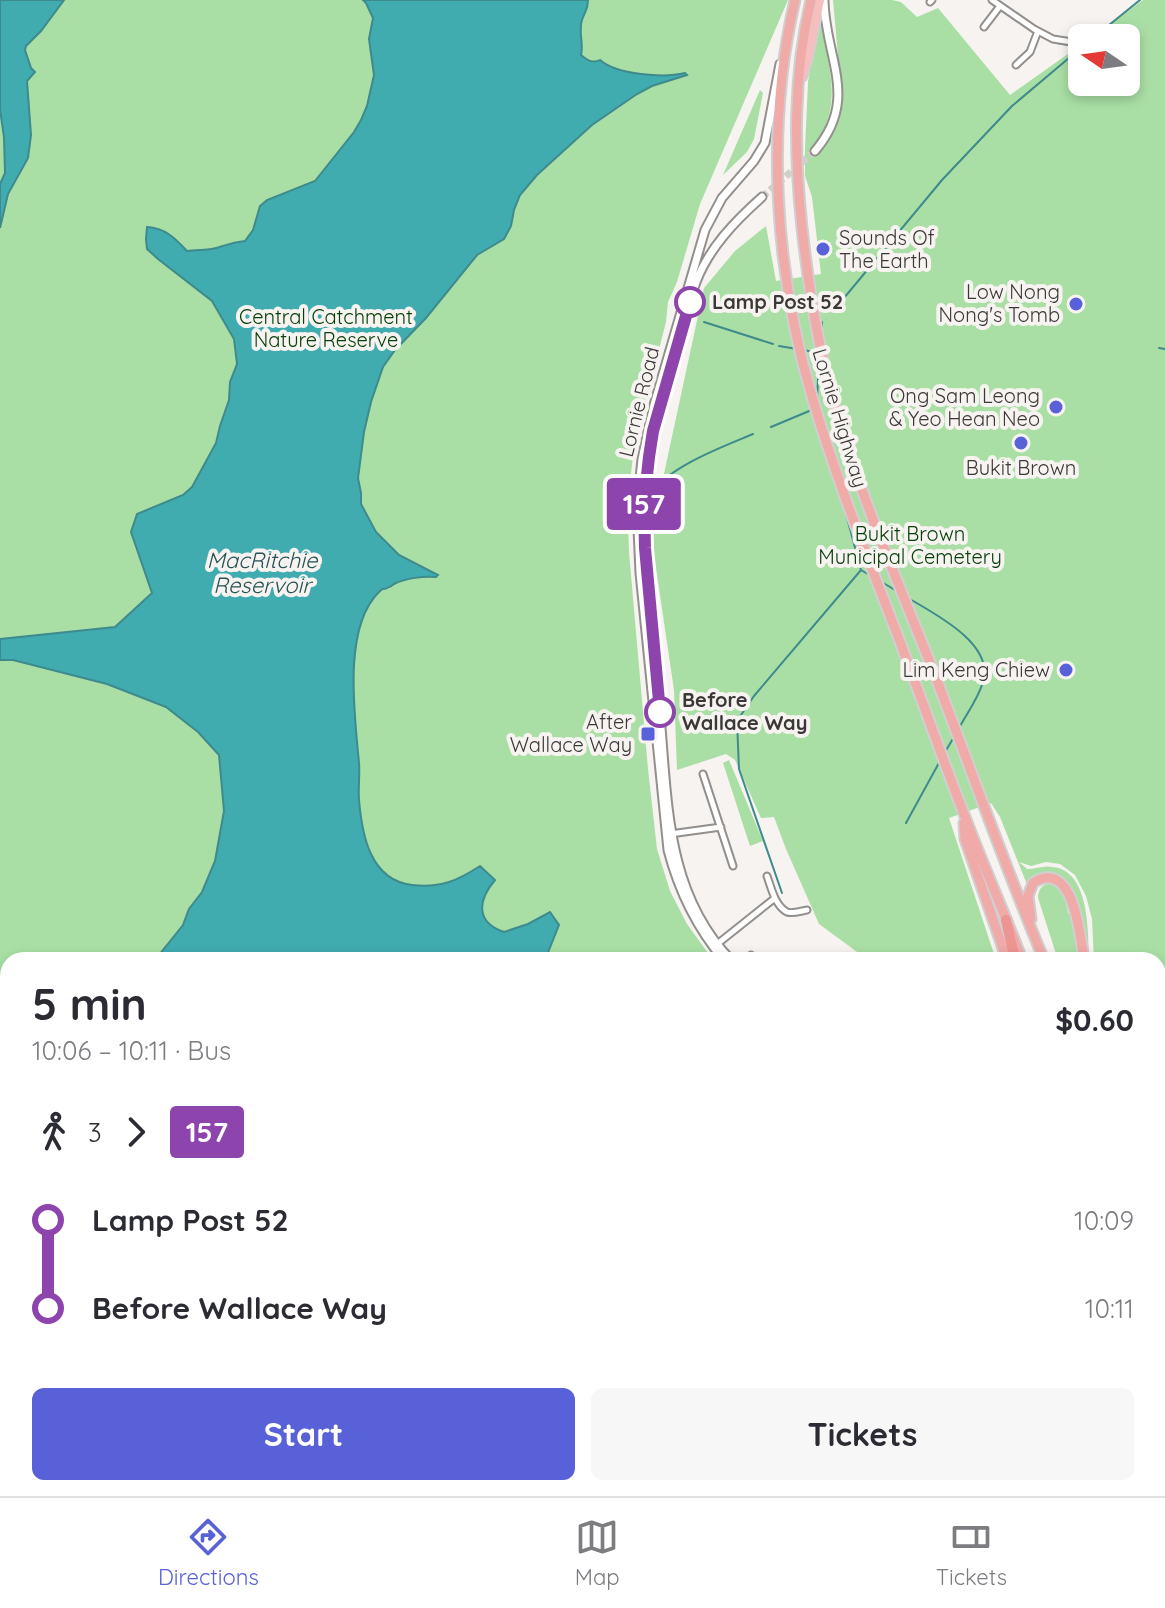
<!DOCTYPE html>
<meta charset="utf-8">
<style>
body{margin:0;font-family:Quicksand,sans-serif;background:#f7f7f7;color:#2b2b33;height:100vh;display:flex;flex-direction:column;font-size:30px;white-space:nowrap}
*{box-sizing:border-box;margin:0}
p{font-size:26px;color:#7c7c81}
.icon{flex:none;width:44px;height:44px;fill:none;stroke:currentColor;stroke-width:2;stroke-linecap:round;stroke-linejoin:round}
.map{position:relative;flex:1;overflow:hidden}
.drawer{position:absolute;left:0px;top:952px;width:1166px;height:544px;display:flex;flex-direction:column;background:#fff;border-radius:24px 24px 0 0;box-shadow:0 4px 12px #0003}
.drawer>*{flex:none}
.badge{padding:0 16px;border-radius:6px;font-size:28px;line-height:52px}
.needle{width:52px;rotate:283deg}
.buttons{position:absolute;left:1068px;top:24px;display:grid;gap:16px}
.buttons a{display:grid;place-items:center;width:72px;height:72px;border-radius:12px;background:#fff;box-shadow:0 4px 12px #0003;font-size:40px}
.map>.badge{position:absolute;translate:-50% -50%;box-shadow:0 0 0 4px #fff}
.legs{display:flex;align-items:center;gap:12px;height:88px;padding:0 32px;font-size:26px}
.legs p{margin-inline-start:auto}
.summary{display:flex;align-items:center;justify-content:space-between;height:136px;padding:0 32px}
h1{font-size:44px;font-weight:700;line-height:60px}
.action{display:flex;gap:16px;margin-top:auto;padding:16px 32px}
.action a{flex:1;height:92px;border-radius:12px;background:#5961d8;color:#fff;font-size:32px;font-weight:700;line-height:92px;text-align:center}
.action a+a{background:#f7f7f7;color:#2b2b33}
ul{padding:0 32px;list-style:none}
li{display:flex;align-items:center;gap:28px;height:88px;font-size:30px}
li i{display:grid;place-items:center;width:12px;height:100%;margin:0 10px;background:currentColor}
li i::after{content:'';width:20px;height:20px;margin:-10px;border:6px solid;border-radius:50%;background:#fff}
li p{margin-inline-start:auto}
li:first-child i{background:linear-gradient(#0000 50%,currentColor 0)}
li:last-child i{background:linear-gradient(currentColor 50%,#0000 0)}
.tabs{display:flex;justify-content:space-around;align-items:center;height:112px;border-top:2px solid #e1e1e2;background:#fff;font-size:22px;color:#7c7c81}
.tabs a{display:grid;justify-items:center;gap:4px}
.tabs .active{color:#5961d8}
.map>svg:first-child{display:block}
.green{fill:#a9dfa5}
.water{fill:#40acb0;stroke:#3e8a8c;stroke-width:2}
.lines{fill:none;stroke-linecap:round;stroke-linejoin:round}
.stream{stroke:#3e8a8c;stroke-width:2}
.tertiary-tunnel{stroke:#d1cecb;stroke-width:7;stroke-dasharray:7 3.5;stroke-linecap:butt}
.minor-casing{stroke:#938f8c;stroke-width:9}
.tertiary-casing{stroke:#938f8c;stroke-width:11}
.primary-casing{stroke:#d0cfcf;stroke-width:12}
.trunk-casing{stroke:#d0cfcf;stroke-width:13}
.motorway-casing{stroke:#d0cfcf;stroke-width:14}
.minor{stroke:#fff;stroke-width:5}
.tertiary{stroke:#fff;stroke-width:7}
.primary{stroke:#f4bfbe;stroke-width:8}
.trunk{stroke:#f0aaa8;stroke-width:9}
.motorway{stroke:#ed9593;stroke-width:10}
.line-1-casing{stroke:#fff;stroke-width:18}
.line-1{stroke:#8e44ad;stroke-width:12}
.poi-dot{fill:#5961d8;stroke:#f7f3f0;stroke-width:3}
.stop-1-dot{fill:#fff;stroke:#8e44ad;stroke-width:4}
.labels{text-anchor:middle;stroke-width:8;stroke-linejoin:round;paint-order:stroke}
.poi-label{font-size:20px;fill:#3b3938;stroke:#f7f3f0;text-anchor:end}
.stop-label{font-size:20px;font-weight:bold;fill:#3b3938;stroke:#f7f3f0;text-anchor:start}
.park-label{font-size:20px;fill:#07410a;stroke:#f7f3f0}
.street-label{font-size:20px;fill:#3b3938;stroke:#f7f3f0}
.water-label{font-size:22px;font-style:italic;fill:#265456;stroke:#f7f3f0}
</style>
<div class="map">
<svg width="1165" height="1496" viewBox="0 0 1165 1496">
<rect width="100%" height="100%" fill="#f7f3f0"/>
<!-- green -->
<path class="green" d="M0,0H788L700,204L677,282L668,302L666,322L634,447L629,491L628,524L629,552L648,769L657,849L670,891L687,924L713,960H8V1406L0,1405Z
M833,0H892L901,2L917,17L938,8L1010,95L1082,44V82H1126V38H1090L1143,0H1165V1031L1158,1034V960H1094L1092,919L1086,896L1075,875L1060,864L1046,862L1031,866L1019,862L1027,869C1036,869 1044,865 1053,867C1089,871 1088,929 1089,956H1087L1081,911H1078L1061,879L1028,887L1000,817L991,803L949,818L996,960H868L819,924L786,849L774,817L761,818L735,760L726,754L677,770L674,690L651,534L704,288L735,251L766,226L776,281L821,274L812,197L805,176V148L808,82L819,11C825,62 848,102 812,148L817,153C831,137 838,122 842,100Z
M760,90L763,93L754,139L747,152L723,175Z
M729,760L763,841L750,846L723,763Z
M1051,884C1064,889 1066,900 1068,913H1071L1079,960H1058L1038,898C1038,890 1042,883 1051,884Z
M1165,1085V1283L1158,1273V1086Z
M0,1430L8,1433V1488H674V1496H0Z
M678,1488H738L740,1494L738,1496H678Z
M862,1488H1087L1085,1496H863Z"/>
<!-- water -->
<path class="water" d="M0,0H64L41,31L26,46L25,50L31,68L35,72L27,81L31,135L28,158L8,194L0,228V184L5,173L4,137L0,110Z
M363,0H588C588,10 585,11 582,20C578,31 584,44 581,55C587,60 593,64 600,60C617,75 664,78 685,73L687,75L652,86L637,94L592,125L537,175L520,195L514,210L511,226L504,239L477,255L426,318L395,350L383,367L371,402L364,432L358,478L361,493V504L376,532L399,555L438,575L436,577C424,576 406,578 394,584C392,585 391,587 389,587C381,592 386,585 379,592C342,628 355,717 359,763C360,776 358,788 359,800C362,835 370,880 412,885C441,888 457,881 480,866L495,880C478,900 475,922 504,932L528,924L550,912L559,925L545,960H155L183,925L189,909L202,892L215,861L224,811L219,755L198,732L166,707L107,684L13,660H0V639L115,627L152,593L131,532L137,514L183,495L192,487L216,443L220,426L229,400L230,382L237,364L234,339L212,301L158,259L147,249L146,239L147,227C165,228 175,238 187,251C196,249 207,251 216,248C226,245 234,242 245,241L253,230L260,206L267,200L315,181L354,132L361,120L367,106L374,75L369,39L373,18L366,3Z
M0,1034H8V1139L0,1136Z
M8,1247V1410L0,1408V1253Z"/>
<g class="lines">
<!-- stream -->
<path class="stream" d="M1093,38L1140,0
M1057,43L1080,47
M839,304L942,180L1012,106L1082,47
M704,322L773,344
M822,331V322
M779,346L797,349
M1159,348L1165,349
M804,350L817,353
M817,399L819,361
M771,427L814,409
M650,494C670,466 722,447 753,434
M846,514L861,570L871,576
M880,581L895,590
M908,598C935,614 995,644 983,682C978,699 967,713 959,728
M945,752L954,737
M906,823L940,761
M782,893L739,769L737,721L754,696L861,570"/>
<!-- tertiary-tunnel -->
<path class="tertiary-tunnel" d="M762,197L815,151"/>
<defs>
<path id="minor" d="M992,0L1034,29L1053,39L1078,43
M930,2L932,0
M984,27L1000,6
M1016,65L1030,52L1038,31
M703,774L733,866
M670,834L721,827
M767,876C771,887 775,906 787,912C792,914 801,911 807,910
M716,945L775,898
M747,960L751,955
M804,960L805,959
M855,1488L856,1496
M675,1496V1488"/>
<path id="tertiary" d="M815,151C860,98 825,59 824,0
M724,960C696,927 679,892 668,850L640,573L638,528L639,487L642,459L654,405L705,230L722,198L754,161L765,143L780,64
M731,960C666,893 668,803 660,716C656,674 652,632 648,590C646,560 642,530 644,500C648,449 662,401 676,352C682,329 688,305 696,282C709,248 735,221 762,197
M1158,1056L1165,1052"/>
<path id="primary" d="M802,77L808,57L820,0"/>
<path id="trunk" d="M795,0C765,129 775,273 813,400C835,475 864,548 892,621C917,685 939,750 964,814C982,863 1004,911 1022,960
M811,0C793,75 794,152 802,228C808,282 816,336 830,389C856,488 899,583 936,678C972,772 1005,867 1044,960
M964,823L965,839L1007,960
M1031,919L1028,896L1033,883C1074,857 1080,936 1084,960
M1158,1044L1165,1040
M1158,1067L1165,1063
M1158,1313L1165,1323
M1158,1342L1165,1350"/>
<path id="motorway" d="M1006,920L1015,960
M1158,1287L1165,1295
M1158,1366L1165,1369
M1158,1435L1165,1431
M1158,1467L1165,1459
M1092,1496L1095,1488
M1132,1496L1139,1488
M1152,1496L1165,1480"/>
</defs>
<!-- minor casing -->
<use href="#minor" class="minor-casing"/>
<!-- tertiary casing -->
<use href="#tertiary" class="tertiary-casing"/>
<!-- primary casing -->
<use href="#primary" class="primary-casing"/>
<!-- trunk casing -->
<use href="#trunk" class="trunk-casing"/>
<!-- motorway casing -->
<use href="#motorway" class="motorway-casing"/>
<!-- minor -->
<use href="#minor" class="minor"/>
<!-- tertiary -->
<use href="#tertiary" class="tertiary"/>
<!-- primary -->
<use href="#primary" class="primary"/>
<!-- trunk -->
<use href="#trunk" class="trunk"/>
<!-- motorway -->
<use href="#motorway" class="motorway"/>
</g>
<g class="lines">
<defs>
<path id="line-1" d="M660,712L645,548L644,503L649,457L653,431L690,302"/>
</defs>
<!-- line-1 casing -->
<use href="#line-1" class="line-1-casing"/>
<!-- line-1 -->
<use href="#line-1" class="line-1"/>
</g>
<!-- markers -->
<g class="poi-dot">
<circle cx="823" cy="249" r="8"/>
<circle cx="1076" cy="304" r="8"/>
<circle cx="1056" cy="407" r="8"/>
<circle cx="1021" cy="443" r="8"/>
<circle cx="1066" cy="670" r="8"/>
<rect x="640" y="726" width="16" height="16" rx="4"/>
</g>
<g class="stop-1-dot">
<circle cx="690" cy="302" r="14"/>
<circle cx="660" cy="712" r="14"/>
</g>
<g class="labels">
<!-- poi labels -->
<g class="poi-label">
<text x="839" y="245" text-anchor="start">Sounds Of<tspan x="839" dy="23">The Earth</tspan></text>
<text x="1060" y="299">Low Nong<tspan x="1060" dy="23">Nong's Tomb</tspan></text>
<text x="1040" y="403">Ong Sam Leong<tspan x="1040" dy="23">&amp; Yeo Hean Neo</tspan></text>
<text x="1021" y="475" text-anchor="middle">Bukit Brown</text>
<text x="1050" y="677">Lim Keng Chiew</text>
<text x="632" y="729">After<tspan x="632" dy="23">Wallace Way</tspan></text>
</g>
<!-- stop labels -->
<g class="stop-label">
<text x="712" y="309">Lamp Post 52</text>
<text x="682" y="707">Before<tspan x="682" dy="23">Wallace Way</tspan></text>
</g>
<!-- park labels -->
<g class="park-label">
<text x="326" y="324">Central Catchment<tspan x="326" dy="23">Nature Reserve</tspan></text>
<text x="910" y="541">Bukit Brown<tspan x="910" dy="23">Municipal Cemetery</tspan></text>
</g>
<!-- street labels -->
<g class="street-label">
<text transform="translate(639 402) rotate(-76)" y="7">Lornie Road</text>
<text transform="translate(840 418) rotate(73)" y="7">Lornie Highway</text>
</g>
<!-- water labels -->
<g class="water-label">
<text x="262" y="568">MacRitchie<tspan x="262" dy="25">Reservoir</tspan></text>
</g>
</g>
</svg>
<div class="buttons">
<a><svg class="needle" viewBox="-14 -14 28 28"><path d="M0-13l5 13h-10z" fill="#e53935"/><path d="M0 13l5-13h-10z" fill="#7c7c81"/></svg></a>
</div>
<b class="badge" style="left:644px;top:504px;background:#8e44ad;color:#fff">157</b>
<section class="drawer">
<div class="summary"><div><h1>5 min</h1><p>10:06 – 10:11 · Bus</p></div><b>$0.60</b></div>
<div class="legs"><svg class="icon" aria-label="walk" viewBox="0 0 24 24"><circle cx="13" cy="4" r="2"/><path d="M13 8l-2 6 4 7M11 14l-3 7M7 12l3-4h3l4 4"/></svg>3<svg class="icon" aria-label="forward" viewBox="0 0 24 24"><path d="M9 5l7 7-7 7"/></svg><b class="badge" style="background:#8e44ad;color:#fff">157</b></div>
<ul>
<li><i style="color:#8e44ad"></i><b>Lamp Post 52</b><p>10:09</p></li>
<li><i style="color:#8e44ad"></i><b>Before Wallace Way</b><p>10:11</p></li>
</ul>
<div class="action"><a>Start</a><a>Tickets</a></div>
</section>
</div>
<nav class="tabs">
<a class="active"><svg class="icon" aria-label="directions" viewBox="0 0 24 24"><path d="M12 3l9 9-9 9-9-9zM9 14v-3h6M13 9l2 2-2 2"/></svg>Directions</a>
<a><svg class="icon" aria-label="map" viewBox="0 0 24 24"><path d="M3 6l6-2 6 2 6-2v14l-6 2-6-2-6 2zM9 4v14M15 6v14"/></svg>Map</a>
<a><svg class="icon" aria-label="tickets" viewBox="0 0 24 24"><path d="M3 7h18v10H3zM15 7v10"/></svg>Tickets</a>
</nav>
